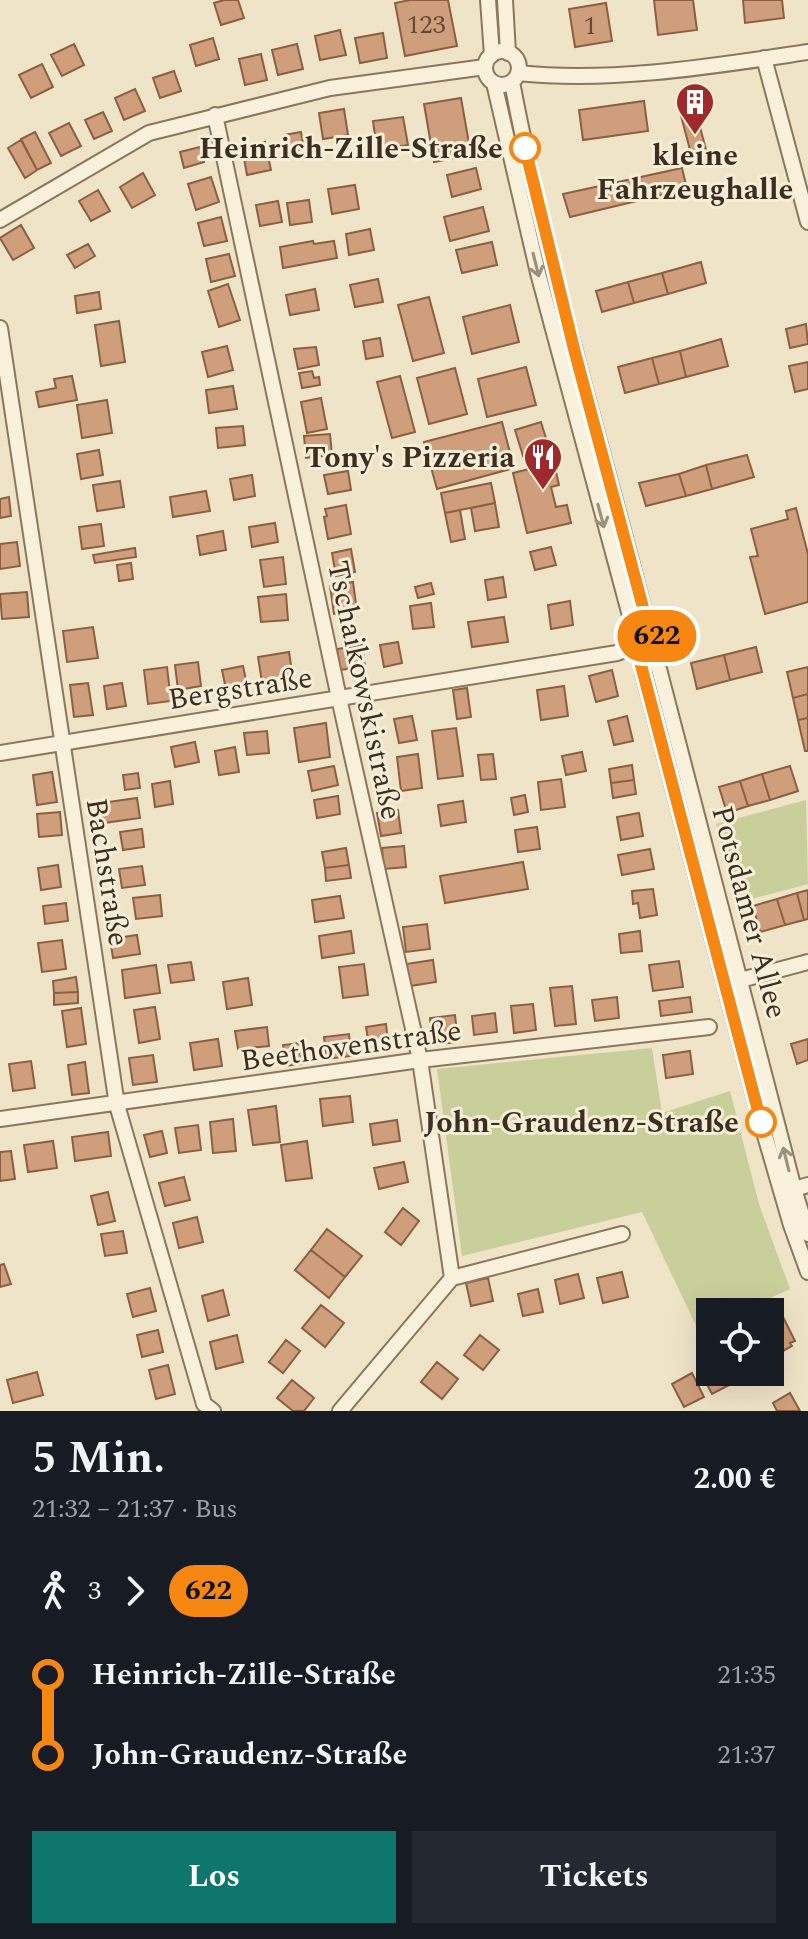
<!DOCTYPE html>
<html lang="de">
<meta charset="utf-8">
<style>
body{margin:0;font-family:Spectral,serif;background:#242831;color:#f1f3f6;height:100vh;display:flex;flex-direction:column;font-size:30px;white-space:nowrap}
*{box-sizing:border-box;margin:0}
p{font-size:26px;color:#9ea1a6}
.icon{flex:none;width:44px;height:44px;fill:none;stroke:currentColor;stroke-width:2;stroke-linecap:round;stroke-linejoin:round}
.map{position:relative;height:1411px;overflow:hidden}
.sheet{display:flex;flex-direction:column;background:#171b24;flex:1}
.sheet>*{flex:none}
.badge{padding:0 16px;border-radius:26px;font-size:28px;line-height:52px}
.tools{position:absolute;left:696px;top:1298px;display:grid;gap:16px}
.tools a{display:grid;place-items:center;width:88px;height:88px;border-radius:0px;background:#171b24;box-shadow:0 8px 32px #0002;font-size:40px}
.map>.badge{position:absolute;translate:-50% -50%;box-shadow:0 0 0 4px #fff}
.legs{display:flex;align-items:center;gap:12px;height:88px;padding:0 32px;font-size:26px}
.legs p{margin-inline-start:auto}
.head{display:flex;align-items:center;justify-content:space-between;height:136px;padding:0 32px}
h1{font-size:44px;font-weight:700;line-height:60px}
.button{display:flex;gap:16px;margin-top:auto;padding:16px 32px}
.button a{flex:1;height:92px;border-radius:0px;background:#0f766e;color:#fff;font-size:32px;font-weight:700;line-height:92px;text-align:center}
.button a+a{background:#242831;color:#f1f3f6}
ul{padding:0 32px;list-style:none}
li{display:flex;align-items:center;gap:28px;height:80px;font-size:30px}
li i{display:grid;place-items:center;width:12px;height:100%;margin:0 10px;background:currentColor}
li i::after{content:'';width:20px;height:20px;margin:-10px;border:6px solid;border-radius:50%;background:#171b24}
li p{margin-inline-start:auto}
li:first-child i{background:linear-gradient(#0000 50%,currentColor 0)}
li:last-child i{background:linear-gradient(currentColor 50%,#0000 0)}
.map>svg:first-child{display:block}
.green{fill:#c9cf9b}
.building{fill:#cf9f7d;stroke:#8d5f41;stroke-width:2}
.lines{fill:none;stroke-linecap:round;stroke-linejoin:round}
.minor-casing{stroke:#8d765c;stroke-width:18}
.minor{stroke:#faf1dc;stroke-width:14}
.oneway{stroke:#9c907e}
.line-1-casing{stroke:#fff;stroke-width:18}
.line-1{stroke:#f68712;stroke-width:12}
.stop-1-dot{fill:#fff;stroke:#f68712;stroke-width:4}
.labels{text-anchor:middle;stroke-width:6;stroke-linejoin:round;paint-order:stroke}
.number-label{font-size:26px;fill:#624a37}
.stop-label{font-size:30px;font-weight:bold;fill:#3d2e20;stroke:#f7eed8;text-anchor:end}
.poi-label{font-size:30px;font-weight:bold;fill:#3d2e20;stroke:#f7eed8}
.street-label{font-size:30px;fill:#3d2e20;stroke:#f7eed8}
</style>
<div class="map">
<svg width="808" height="1411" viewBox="0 0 808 1411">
<rect width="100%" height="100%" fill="#f0e4c8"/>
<!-- green -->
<path class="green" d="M806,800L808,884L736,903L716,824Z
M652,1048L662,1113L730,1091L759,1204L790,1289L739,1312H710V1325L698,1330L642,1212L462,1256L437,1069Z"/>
<!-- building -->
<path class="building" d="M224,0H238L244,18L221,25L214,3Z
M410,0H448L457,46L405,56L395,3Z
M654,0H693L697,30L658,35Z
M743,0H782L784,18L745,23Z
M606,3L612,41L575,47L569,9Z
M340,30L346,55L320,60L315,36Z
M383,33L387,58L360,63L355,38Z
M213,38L219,59L196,66L190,45Z
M74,44L84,65L62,76L51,55Z
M297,44L303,69L278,75L272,50Z
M261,54L267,80L245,85L239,59Z
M42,64L53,87L31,98L19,75Z
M174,71L181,91L160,98L153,78Z
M135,89L145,111L124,120L115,98Z
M461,98L471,155L434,162L424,104Z
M644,101L648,131L583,140L579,110Z
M695,108L709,161L694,165L680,112Z
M344,109L348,135L323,139L319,113Z
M103,112L112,131L94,139L85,120Z
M403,117L408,145L377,150L373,121Z
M69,123L81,146L61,156L49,133Z
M35,132L51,163L37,170L21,139Z
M301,132L304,149L286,152L284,135Z
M21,140L37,170L25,178L8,148Z
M265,142L271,170L247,175L242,147Z
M200,147L204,162L184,168L180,152Z
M476,168L481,189L452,197L447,175Z
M682,168L687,189L570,217L563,194Z
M143,173L155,195L132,208L120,187Z
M211,177L219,202L196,210L188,184Z
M355,185L359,209L332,214L328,189Z
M98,190L110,211L91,221L79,201Z
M309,200L312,222L290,225L287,203Z
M278,201L282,222L260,226L256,205Z
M483,207L489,231L450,241L444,217Z
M221,217L227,241L204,246L198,223Z
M21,225L34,248L13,260L0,238Z
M370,229L374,250L349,255L346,234Z
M313,241L314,244L334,241L337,258L283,268L280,247Z
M492,242L497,265L462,273L456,250Z
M88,244L95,256L75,268L67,255Z
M229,254L235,276L211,282L206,259Z
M701,262L706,283L668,294L662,273Z
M662,273L668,294L634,303L628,282Z
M378,279L383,302L355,307L350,285Z
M628,282L634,303L602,312L596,291Z
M228,284L240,320L219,327L208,291Z
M315,289L319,310L290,315L286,295Z
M99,292L101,309L77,313L75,296Z
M429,297L444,353L413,361L398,305Z
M510,305L519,342L472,354L463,317Z
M119,321L125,362L101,366L95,325Z
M806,324L808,344L790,348L786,329Z
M380,338L383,356L366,359L363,341Z
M721,339L728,366L686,377L680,351Z
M227,346L233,370L208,377L202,352Z
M316,347L319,365L298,369L294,349Z
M680,351L686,377L659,384L652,358Z
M652,358L659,384L625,393L618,367Z
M808,362V389L795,392L789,366Z
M526,367L536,405L487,417L478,379Z
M455,368L467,414L429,424L417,378Z
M312,371L314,378L319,377L320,385L302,388L299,373Z
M72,376L77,400L39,407L36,392L56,388L54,379Z
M400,376L415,432L392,438L377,382Z
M233,386L237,409L209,413L206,390Z
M321,398L327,429L307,433L301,402Z
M107,400L112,433L82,438L77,405Z
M502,422L514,468L437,489L424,442Z
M541,422L549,448L523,456L515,430Z
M243,426L245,445L218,448L216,428Z
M330,434L332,455L306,458L304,436Z
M99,450L103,475L81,479L77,454Z
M747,455L754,477L712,489L706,465Z
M554,463L559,485L551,487L556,507L567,505L571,523L527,533L513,473Z
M706,465L712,489L686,496L679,474Z
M348,471L351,490L328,494L324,475Z
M679,474L686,496L646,506L639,483Z
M252,475L255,496L234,500L230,479Z
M120,481L124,507L97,511L93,485Z
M491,483L495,503L445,513L441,493Z
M206,491L210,511L173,517L170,497Z
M9,497L11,516L0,518V499Z
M495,503L499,527L475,531L471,508Z
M346,505L351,534L328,539L324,517L327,516L325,509Z
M796,508L808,554V602L765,614L750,557L758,556L751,529L788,519L786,511Z
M460,510L465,539L451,542L445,513Z
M275,523L278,542L252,547L249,527Z
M101,524L104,546L82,549L79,527Z
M223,531L226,550L200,555L197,536Z
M17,542L20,566L0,569V544Z
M551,547L556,565L535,570L530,552Z
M135,548L136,557L95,563L93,555Z
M351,549L355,572L336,576L332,553Z
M283,557L286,584L264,587L260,560Z
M131,563L133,579L119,581L117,565Z
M503,577L506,597L488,600L485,580Z
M353,582L357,611L334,614L330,586Z
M431,583L434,594L418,598L415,587Z
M27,592L29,617L2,619L0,594Z
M286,594L288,620L261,622L258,597Z
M570,601L573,625L551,629L548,605Z
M431,603L434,627L413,629L410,606Z
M504,617L508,642L472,647L468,622Z
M93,627L98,658L67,662L63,631Z
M398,642L402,663L384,667L380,645Z
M362,645L365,667L340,670L337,649Z
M756,647L762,672L730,680L724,655Z
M289,652L293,678L262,682L258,657Z
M724,655L730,680L697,689L691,663Z
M198,662L201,686L178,690L175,665Z
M243,666L247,685L226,689L222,670Z
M167,667L171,701L148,704L144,670Z
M808,667V694L793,698L787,672Z
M612,670L618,696L596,702L589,676Z
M88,683L93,715L74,717L70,685Z
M122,683L126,706L107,709L104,686Z
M564,686L568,716L541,720L537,690Z
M467,688L471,717L457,719L453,690Z
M808,694V718L798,720L793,698Z
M412,716L417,740L399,743L394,719Z
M627,716L633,741L614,745L608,721Z
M808,718V751H805L798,720Z
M326,723L330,757L299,762L294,728Z
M456,728L463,776L438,779L432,731Z
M267,731L269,753L247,755L244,733Z
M195,742L199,762L175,767L171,747Z
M235,747L239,772L219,775L215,751Z
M582,752L586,771L566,775L562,756Z
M418,754L422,788L401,791L397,757Z
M493,754L496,779L481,780L478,755Z
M632,765L634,780L611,783L609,769Z
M334,766L338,785L312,791L308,771Z
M790,766L798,791L770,800L762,774Z
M52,772L57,802L37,805L33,775Z
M138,773L140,788L125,790L123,775Z
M762,774L770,800L748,806L740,781Z
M561,779L565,807L541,810L538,782Z
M634,780L636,794L613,798L611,783Z
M170,781L173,804L155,807L152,784Z
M740,781L748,806L727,813L719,787Z
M525,795L528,812L514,815L511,798Z
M338,796L340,814L317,818L314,800Z
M137,798L140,818L104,823L101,803Z
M463,801L466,822L441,826L438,805Z
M398,810L401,833L381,836L377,813Z
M60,812L62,835L39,837L37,814Z
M639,813L643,836L621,840L617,817Z
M537,827L540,849L518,852L515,830Z
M142,829L144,847L123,850L120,832Z
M404,846L406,867L384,869L382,848Z
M346,848L349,865L325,868L322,852Z
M650,849L654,869L622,875L618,855Z
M523,862L528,889L445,903L440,876Z
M58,865L61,887L41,890L38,868Z
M349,865L351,878L326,881L325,868Z
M142,866L145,885L122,888L119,869Z
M653,889L657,915L640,918L638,903L633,904L632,891Z
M808,890V919L804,920L797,893Z
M797,893L804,920L785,925L777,899Z
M160,895L162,916L136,919L133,898Z
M340,896L344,918L315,922L312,900Z
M777,899L785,925L760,932L753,906Z
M66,903L68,921L45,924L43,906Z
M427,924L430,949L406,952L403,927Z
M351,931L354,953L322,958L319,936Z
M640,931L642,951L621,953L619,934Z
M137,935L140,954L113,958L110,939Z
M62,940L66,969L42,972L38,943Z
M433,960L436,982L410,986L406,964Z
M679,961L683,987L653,991L649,965Z
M191,962L194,980L171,983L168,965Z
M364,964L368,995L343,998L339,967Z
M156,965L160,993L125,998L122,970Z
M76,977L78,992L54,993L53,981Z
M248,978L252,1005L227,1009L223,982Z
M572,986L576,1024L555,1026L550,988Z
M78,992V1003L54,1005V993Z
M617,997L619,1018L595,1021L592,1000Z
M690,997L692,1012L661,1016L659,1001Z
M533,1004L536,1030L514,1033L511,1006Z
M155,1007L160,1039L139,1043L134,1010Z
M81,1008L86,1044L67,1047L62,1011Z
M495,1013L497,1032L474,1035L472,1016Z
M455,1015L458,1042L433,1045L430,1018Z
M386,1024L389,1050L370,1052L366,1027Z
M267,1027L269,1046L238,1049L235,1031Z
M349,1034L351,1056L327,1059L324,1037Z
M218,1039L222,1066L194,1070L190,1043Z
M808,1039V1060L797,1064L791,1044Z
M299,1043L302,1064L285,1066L283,1045Z
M690,1051L693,1074L666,1078L663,1055Z
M153,1055L157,1082L133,1085L129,1058Z
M31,1061L35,1088L13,1091L9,1064Z
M85,1062L89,1093L72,1095L68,1065Z
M350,1096L353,1122L323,1126L320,1099Z
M276,1106L280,1142L253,1145L248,1110Z
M233,1119L236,1151L213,1153L210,1122Z
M397,1120L400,1141L373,1145L370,1124Z
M198,1125L201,1150L179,1153L175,1128Z
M162,1131L167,1153L150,1157L144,1135Z
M108,1132L111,1156L75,1161L72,1137Z
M53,1141L57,1168L28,1172L24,1145Z
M307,1141L312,1178L286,1181L281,1145Z
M11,1151L15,1179L0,1181V1152Z
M404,1162L408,1182L379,1189L374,1168Z
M184,1177L190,1200L165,1206L159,1183Z
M108,1192L115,1221L98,1225L91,1196Z
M403,1208L419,1221L401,1245L385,1232Z
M197,1217L203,1242L179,1248L173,1223Z
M327,1229L362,1256L345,1277L311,1250Z
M123,1231L127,1253L105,1256L101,1234Z
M311,1250L345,1277L329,1298L295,1270Z
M4,1264L11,1284L0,1287V1265Z
M622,1272L628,1297L603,1303L597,1278Z
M578,1274L584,1298L560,1304L555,1280Z
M488,1278L493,1301L471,1306L466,1283Z
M150,1288L156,1311L133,1317L127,1294Z
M538,1289L543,1312L523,1316L518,1294Z
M223,1290L229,1315L208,1321L202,1296Z
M321,1305L344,1323L325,1347L302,1328Z
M781,1313L795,1341L790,1343L792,1346L781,1352L782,1354L770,1360V1318Z
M158,1330L163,1352L142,1357L137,1335Z
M237,1335L243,1362L216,1369L210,1342Z
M480,1335L499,1350L483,1370L464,1355Z
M286,1340L300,1351L283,1373L269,1362Z
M437,1362L458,1379L442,1399L421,1382Z
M168,1365L175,1394L156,1399L149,1370Z
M710,1367V1372H727L733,1383L712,1394L701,1373Z
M37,1372L43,1395L13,1403L7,1380Z
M692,1373L704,1397L684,1407L672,1384Z
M292,1380L314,1398L304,1411H293L277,1398Z
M790,1393L800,1411H777L773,1403Z"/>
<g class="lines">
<defs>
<path id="minor" d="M488,0L492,55
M505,0L508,53
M485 68a17 17 0 1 1 34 0a17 17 0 1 1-34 0Z
M764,58L808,222
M518,73C612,83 714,66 808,52
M512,82C546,262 600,438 645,615L644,624
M494,83L538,273L633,627
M215,115L339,698L420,1060L452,1278
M0,220L149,133L330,88L485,67
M0,328L117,1105L204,1404L213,1411
M627 639a15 15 0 1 1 30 0a15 15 0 1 1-30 0Z
M650,652L659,669L794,1189L808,1234
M642,655L643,673L761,1122L791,1225L808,1272
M0,753L617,653L630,648
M733,982L808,962
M0,1119L420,1060L709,1027
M785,1192L808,1185
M340,1411L452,1278L622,1234"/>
</defs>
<!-- minor casing -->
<use href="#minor" class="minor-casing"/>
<!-- minor -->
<use href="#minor" class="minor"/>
</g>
<!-- one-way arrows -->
<defs><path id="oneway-shaft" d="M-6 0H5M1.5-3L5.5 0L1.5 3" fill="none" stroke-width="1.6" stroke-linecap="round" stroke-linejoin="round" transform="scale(2)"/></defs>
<g class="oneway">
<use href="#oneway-shaft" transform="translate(536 265) rotate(76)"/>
<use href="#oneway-shaft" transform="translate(601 516) rotate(75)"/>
<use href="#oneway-shaft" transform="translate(786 1159) rotate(-104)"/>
</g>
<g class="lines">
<defs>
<path id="line-1" d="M525,148L574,349L645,615L644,624L653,628L658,637L655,648L642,655L641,665L761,1122"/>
</defs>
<!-- line-1 casing -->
<use href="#line-1" class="line-1-casing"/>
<!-- line-1 -->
<use href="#line-1" class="line-1"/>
</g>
<!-- icons -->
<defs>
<symbol id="building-pin" viewBox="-11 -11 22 30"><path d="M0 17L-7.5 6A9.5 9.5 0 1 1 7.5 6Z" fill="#9e2a2b" stroke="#f7eed8"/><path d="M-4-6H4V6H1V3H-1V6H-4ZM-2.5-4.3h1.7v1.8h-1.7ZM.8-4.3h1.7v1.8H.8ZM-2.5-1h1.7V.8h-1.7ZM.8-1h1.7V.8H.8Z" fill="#fff"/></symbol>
<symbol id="restaurant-pin" viewBox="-11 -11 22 30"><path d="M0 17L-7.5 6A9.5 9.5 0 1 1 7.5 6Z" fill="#9e2a2b" stroke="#f7eed8"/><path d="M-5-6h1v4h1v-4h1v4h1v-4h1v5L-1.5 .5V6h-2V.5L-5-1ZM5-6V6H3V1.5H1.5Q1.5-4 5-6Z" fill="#fff"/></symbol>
</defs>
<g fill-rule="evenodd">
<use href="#building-pin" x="673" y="80" width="44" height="60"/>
<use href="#restaurant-pin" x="521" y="435" width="44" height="60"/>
</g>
<!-- markers -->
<g class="stop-1-dot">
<circle cx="525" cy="148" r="14"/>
<circle cx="761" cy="1122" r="14"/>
</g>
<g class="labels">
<!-- number labels -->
<g class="number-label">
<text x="426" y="33">123</text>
<text x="590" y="34">1</text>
</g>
<!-- stop labels -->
<g class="stop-label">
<text x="503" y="158">Heinrich-Zille-Straße</text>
<text x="739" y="1132">John-Graudenz-Straße</text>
</g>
<!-- poi labels -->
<g class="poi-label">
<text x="695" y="165">kleine<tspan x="695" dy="34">Fahrzeughalle</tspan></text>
<text x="515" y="467" text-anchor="end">Tony's Pizzeria</text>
</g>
<!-- street labels -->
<g class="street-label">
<text transform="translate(240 688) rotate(-9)" y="10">Bergstraße</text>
<text transform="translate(365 690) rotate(78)" y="10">Tschaikowskistraße</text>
<text transform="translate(108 872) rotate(81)" y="10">Bachstraße</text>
<text transform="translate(750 912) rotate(75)" y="10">Potsdamer Allee</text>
<text transform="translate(351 1045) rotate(-8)" y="10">Beethovenstraße</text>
</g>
</g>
</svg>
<div class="tools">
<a><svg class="icon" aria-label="locate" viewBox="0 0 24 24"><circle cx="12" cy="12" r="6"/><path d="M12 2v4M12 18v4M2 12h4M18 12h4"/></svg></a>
</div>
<b class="badge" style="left:657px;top:636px;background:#f68712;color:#111">622</b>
</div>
<section class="sheet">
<div class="head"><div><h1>5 Min.</h1><p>21:32 – 21:37 · Bus</p></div><b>2.00 €</b></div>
<div class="legs"><svg class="icon" aria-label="walk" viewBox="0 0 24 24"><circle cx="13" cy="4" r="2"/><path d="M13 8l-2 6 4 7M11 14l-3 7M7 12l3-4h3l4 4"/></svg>3<svg class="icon" aria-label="forward" viewBox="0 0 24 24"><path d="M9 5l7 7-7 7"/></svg><b class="badge" style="background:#f68712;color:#111">622</b></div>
<ul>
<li><i style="color:#f68712"></i><b>Heinrich-Zille-Straße</b><p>21:35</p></li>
<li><i style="color:#f68712"></i><b>John-Graudenz-Straße</b><p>21:37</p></li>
</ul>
<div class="button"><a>Los</a><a>Tickets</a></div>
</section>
